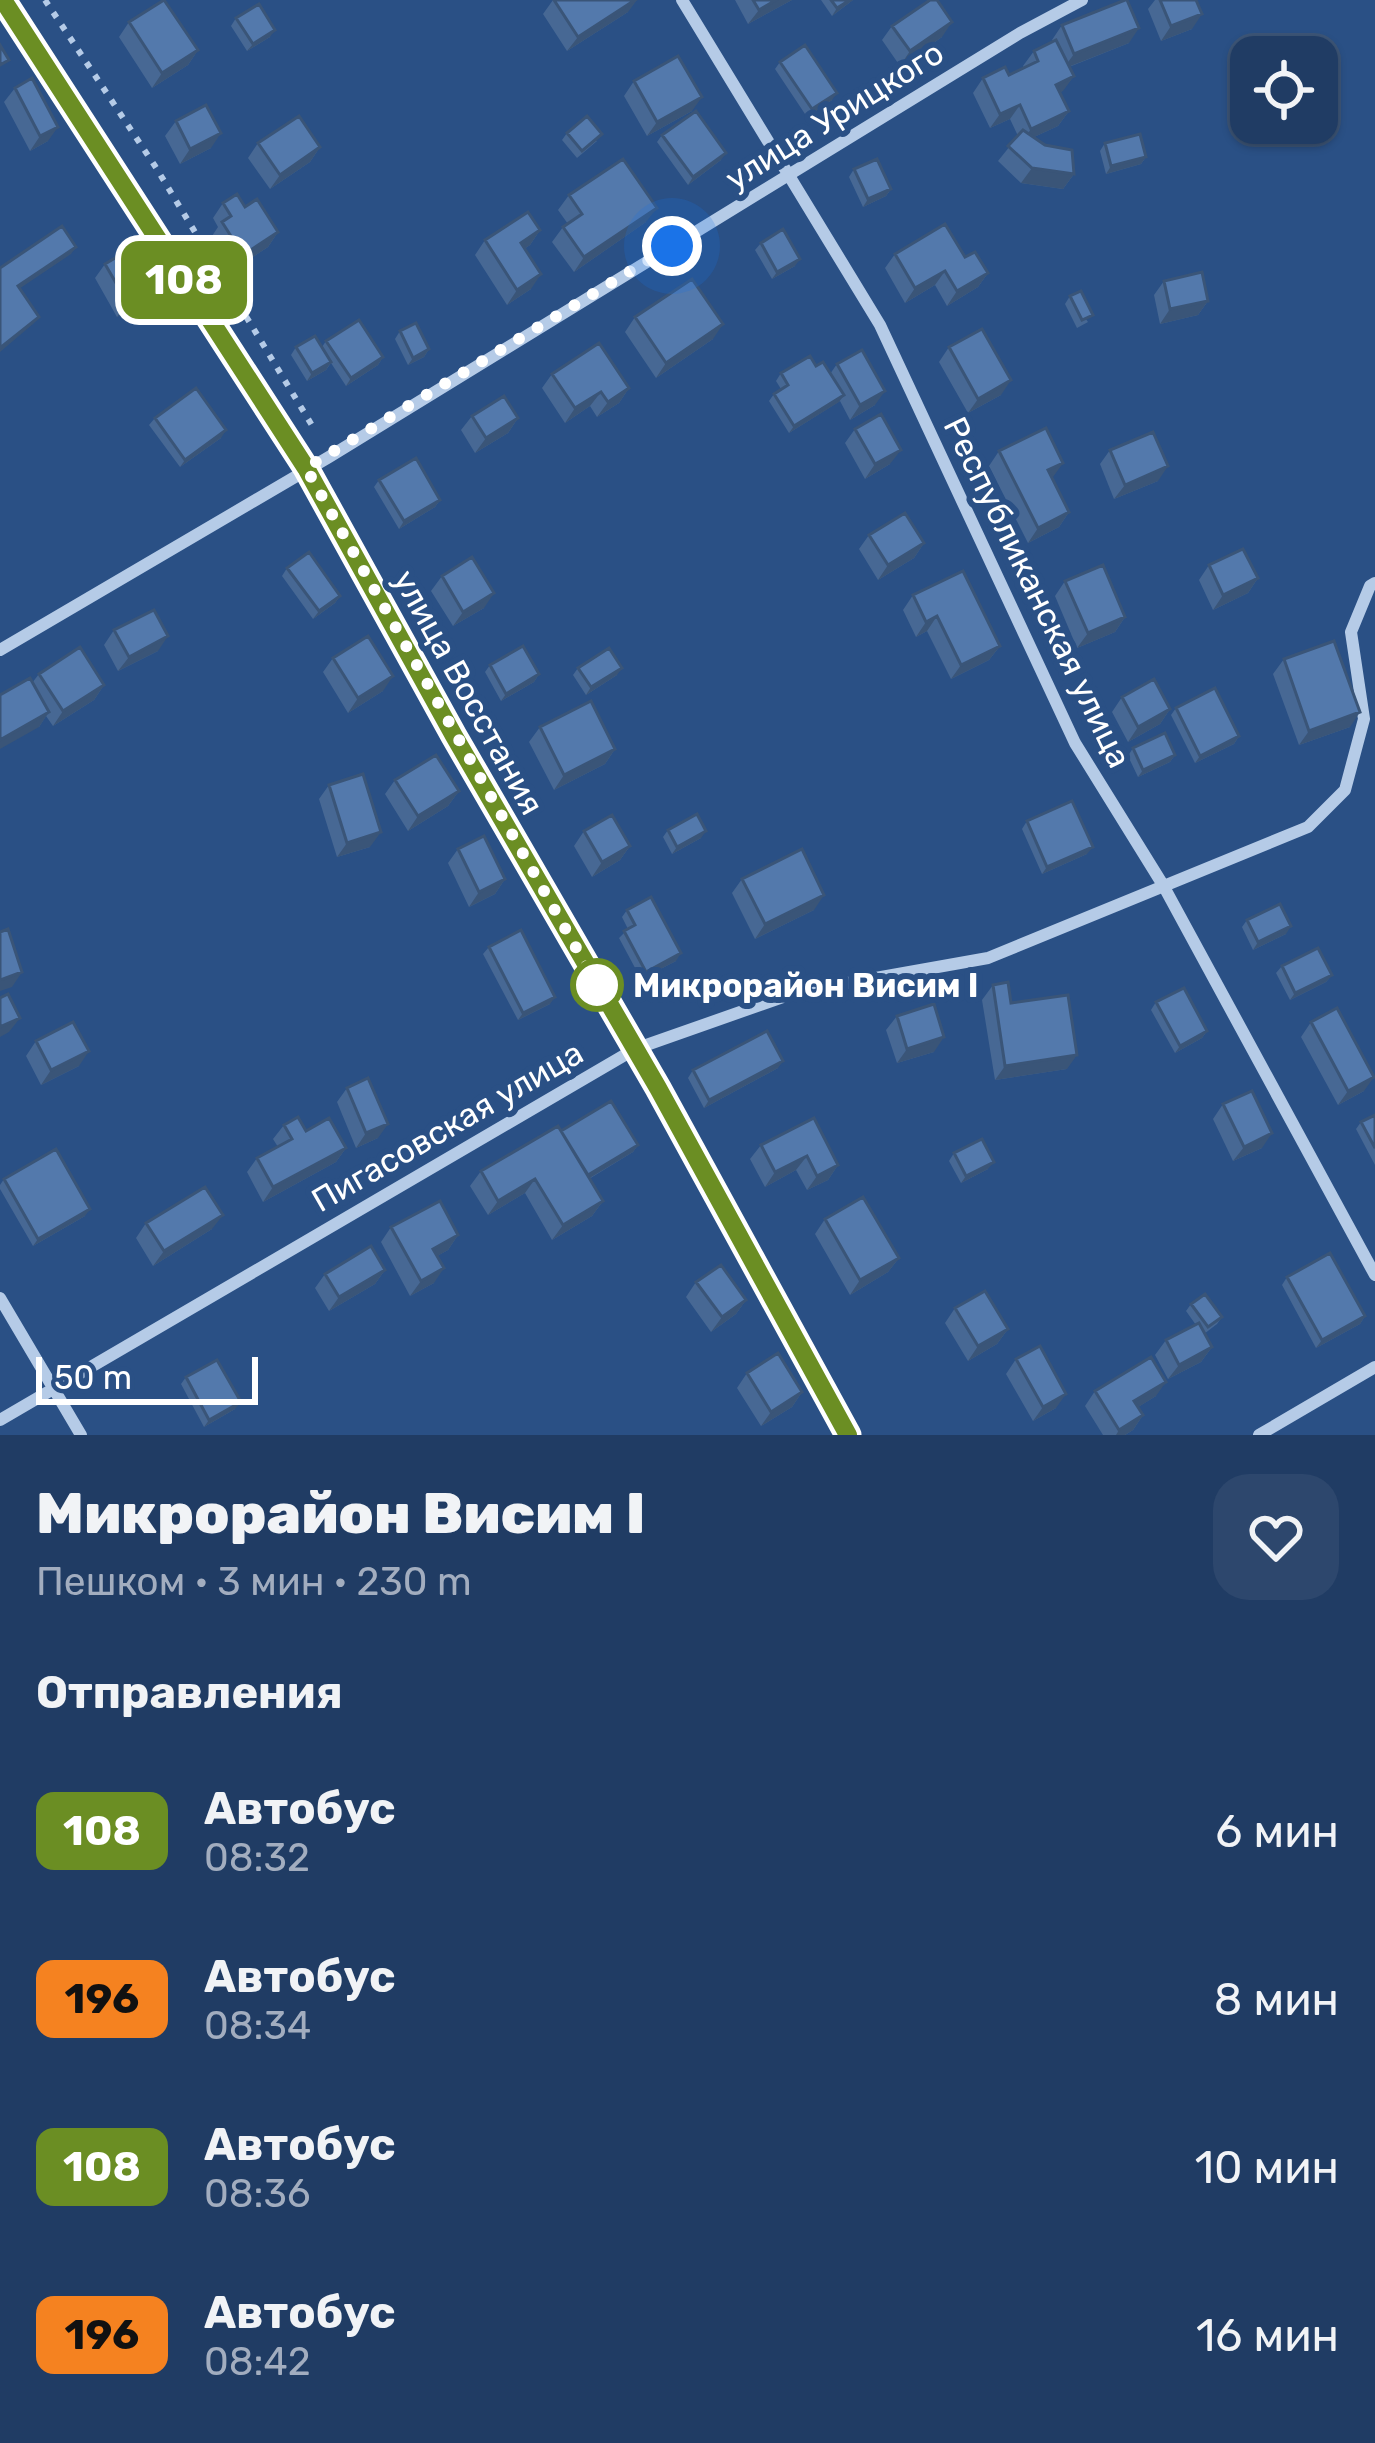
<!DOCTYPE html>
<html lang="ru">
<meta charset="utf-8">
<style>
body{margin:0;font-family:Rubik,sans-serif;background:#2d476d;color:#f1f3f6;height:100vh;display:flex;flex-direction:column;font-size:45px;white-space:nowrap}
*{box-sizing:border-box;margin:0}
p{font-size:39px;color:#a2adbf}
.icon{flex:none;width:66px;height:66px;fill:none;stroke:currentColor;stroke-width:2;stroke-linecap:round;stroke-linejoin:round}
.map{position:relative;height:1435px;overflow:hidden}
.side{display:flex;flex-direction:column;background:#203c64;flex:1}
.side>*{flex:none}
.badge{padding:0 24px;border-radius:18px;font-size:42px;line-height:78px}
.controls{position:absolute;left:1230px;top:36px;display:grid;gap:24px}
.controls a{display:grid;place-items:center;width:108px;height:108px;border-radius:24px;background:#203c64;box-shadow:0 3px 9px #0004,0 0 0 3px #3d5678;font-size:60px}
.scale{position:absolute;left:36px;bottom:30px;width:222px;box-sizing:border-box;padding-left:12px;border:6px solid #fff;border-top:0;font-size:33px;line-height:42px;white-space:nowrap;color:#fff;-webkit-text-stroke:9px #2a5085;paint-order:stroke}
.you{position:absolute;width:60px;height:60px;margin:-30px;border:9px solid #fff;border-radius:50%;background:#1a73e8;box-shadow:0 0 0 18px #1a73e833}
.map>.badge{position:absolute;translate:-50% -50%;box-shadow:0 0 0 6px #fff}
h2{padding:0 36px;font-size:45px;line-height:108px}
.round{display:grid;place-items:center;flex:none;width:126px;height:126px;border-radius:36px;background:#2d476d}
.overview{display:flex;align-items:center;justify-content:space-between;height:204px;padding:0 36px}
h1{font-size:57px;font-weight:800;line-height:90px}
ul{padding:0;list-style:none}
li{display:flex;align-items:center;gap:36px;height:168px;padding:0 36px}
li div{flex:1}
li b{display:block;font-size:45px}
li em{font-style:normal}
li .badge{min-width:132px;font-weight:700;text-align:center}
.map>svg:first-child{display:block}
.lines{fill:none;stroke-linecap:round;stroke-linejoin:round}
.path{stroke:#b5cbe7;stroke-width:6;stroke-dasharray:6 9;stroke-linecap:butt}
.minor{stroke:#b5cbe7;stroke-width:12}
.tertiary{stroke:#b5cbe7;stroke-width:21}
.wall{fill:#476894}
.shaded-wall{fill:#3a5578}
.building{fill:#5379ac;stroke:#3a5578;stroke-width:3}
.line-casing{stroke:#fff;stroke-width:27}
.line{stroke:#6b8e23;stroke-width:18}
.walk{stroke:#fff;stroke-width:12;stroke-dasharray:0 21.6}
.stop-dot{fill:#fff;stroke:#6b8e23;stroke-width:6}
.labels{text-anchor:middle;stroke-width:12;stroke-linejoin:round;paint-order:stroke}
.street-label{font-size:33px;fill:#fff;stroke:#2a5085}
.stop-label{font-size:33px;font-weight:bold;fill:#fff;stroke:#2a5085;text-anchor:start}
</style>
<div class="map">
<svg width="1375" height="1435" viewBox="0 0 1375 1435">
<rect width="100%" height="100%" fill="#2a5085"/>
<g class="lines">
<!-- path -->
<path class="path" d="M45,0L155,166L313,427"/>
<!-- minor -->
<path class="minor" d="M682,0L880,325L1075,743L1163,885L1375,1275
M0,650L329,457L1020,33L1082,0
M0,1298L81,1435
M0,1420L635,1049L797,992L988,958L1308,827L1345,790L1364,719L1351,632L1370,586L1375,583
M1259,1435L1375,1367"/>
<!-- tertiary -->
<path class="tertiary" d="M3,0L306,468L454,736L658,1089L848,1435"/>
</g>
<!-- wall -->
<path class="wall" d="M553,0L628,12L567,51L543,14Z
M735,0H792L748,24Z
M821,0H853L832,16Z
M1155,0H1196L1192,29L1161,41L1148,9Z
M236,18L270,37L247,51L231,26Z
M129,22L198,50L188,65L152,88L119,37Z
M1062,25L1129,43L1069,67L1074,76L1060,93L1069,111L1058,126L1034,137L1074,174L1063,189L1021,183L998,161L1018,136L1010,119L990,128L973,93L983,78L1009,75L1024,68L1023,66L1034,51L1053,42L1052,40Z
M892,26L942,37L900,66L882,40Z
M780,62L832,100L807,117L775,69Z
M634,81L692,111L647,136L624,96Z
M15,88L48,141L30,151L4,102Z
M176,121L211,148L180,164L165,136Z
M567,133L597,141L577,158L562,140Z
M662,135L721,160L688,185L657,142Z
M258,143L320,147L310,162L270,189L248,158Z
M1105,143L1146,157L1141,164L1106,174L1100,151Z
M854,169L891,189L886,196L863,207L849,177Z
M569,195L646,222L574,272L552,242L563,227L568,224L558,210Z
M223,203L278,232L268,247L233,270L212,236L218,227L213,218Z
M540,230L530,245L524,249L531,289L507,305L475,255L485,240Z
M761,243L795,266L772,279L755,250Z
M895,254L965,257L988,273L978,287L947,306L935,285L905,303L885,268Z
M105,264L149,299L117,317L95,278Z
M1164,281L1208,301L1198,315L1160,324L1154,295Z
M1070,296L1088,322L1077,328L1065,304Z
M635,317L713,339L656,378L625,332Z
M400,331L429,349L424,357L408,365L395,339Z
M326,341L383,357L378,365L346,386L331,363L326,370L307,381L291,355L296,347H322Z
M949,347L1001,395L968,413L939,362Z
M837,364L875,405L850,420L840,401L789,433L769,401L774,394L781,389L776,381L781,373L816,366L830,374Z
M552,374L629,388L619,403L597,417L590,406L565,423L542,388Z
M472,416L518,418L508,433L475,453L461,430Z
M155,418L221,438L180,467L149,425Z
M855,429L890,464L865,479L845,443Z
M1110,450L1158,481L1114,499L1100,464Z
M999,451L1052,478L1069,512L1059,527L1028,543L989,466Z
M379,480L440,500L435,507L399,529L374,487Z
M869,535L924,543L914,558L878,580L859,549Z
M1209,565L1258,578L1248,593L1213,610L1199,580Z
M287,568L340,596L335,603L313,619L282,576Z
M442,576L484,608L453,626L431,591Z
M1065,581L1125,617L1115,632L1077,648L1055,596Z
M913,595L1000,646L989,660L951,679L927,631L916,637L903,610Z
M114,630L158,651L118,671L104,645Z
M333,658L383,691L348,713L323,672Z
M1284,659L1350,727L1299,745L1273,674Z
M490,665L539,674L534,682L501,701L485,672Z
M578,668L617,675L586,695L573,675Z
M39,674L104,685L94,700L53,726L46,716L39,727L32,683Z
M1122,697L1170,709L1160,724L1128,742L1112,712Z
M1176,708L1239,736L1234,744L1195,763L1171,715Z
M540,727L615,749L605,764L554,790L529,742Z
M1133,748L1175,755L1170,762L1138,777L1128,756Z
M395,780L459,791L448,806L408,831L385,794Z
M329,785L370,847L337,857L319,799Z
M1027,821L1087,854L1042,874L1022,829Z
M668,830L701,838L672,854L663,837Z
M584,831L630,846L620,860L592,877L574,846Z
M458,849L505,879L495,894L469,907L448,863Z
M742,879L814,910L755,939L732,893Z
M627,910L676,961L641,979L619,938L628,929L622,917Z
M1247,920L1286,934L1253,950L1242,927Z
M489,947L550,1004L518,1020L483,954Z
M1282,966L1332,975L1326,982L1290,1000L1276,973Z
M993,985L1011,1003L1067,1069L995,1080L982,1000Z
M1156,1002L1207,1031L1202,1038L1175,1053L1151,1010Z
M897,1016L934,1052L897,1063L886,1030Z
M1311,1022L1364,1091L1338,1105L1301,1037Z
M36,1041L79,1066L41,1085L26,1056Z
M778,1068L704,1108L688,1078L693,1070Z
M347,1088L378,1138L356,1148L337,1102Z
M1223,1104L1262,1148L1233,1161L1213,1119Z
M1375,1115V1165L1356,1129L1361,1122Z
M284,1125L306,1131L346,1148L336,1162L263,1202L247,1172L257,1158L278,1147L273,1139Z
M561,1132L638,1145L633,1152L589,1179L603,1201L592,1216L552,1240L525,1193L488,1215L470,1186L481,1171Z
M761,1145L838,1165L828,1180L807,1190L796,1170L765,1187L750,1159Z
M954,1153L988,1169L961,1183L949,1161Z
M4,1179L85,1216L33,1246L0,1189V1185Z
M825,1219L899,1258L888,1272L850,1295L815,1234Z
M146,1223L212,1229L153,1266L136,1238Z
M391,1227L458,1235L448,1250L437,1256L434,1283L410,1296L381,1242Z
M385,1270L375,1284L329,1311L315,1288L325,1274Z
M1287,1277L1365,1316L1360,1324L1316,1348L1282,1285Z
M696,1282L746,1300L736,1314L711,1332L686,1297Z
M1191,1304L1222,1317L1217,1324L1204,1334L1212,1347L1201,1362L1168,1379L1155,1355L1166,1340L1196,1325L1186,1311Z
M955,1308L1008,1329L997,1344L968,1361L945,1323Z
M1016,1359L1056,1408L1033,1421L1006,1374Z
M747,1373L802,1392L792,1407L761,1426L737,1388Z
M186,1377L235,1409L204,1427L181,1384Z
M1095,1391L1156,1396L1138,1407L1143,1415L1133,1430L1125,1435H1103L1085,1406Z"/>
<!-- shaded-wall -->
<path class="shaded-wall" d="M635,0H637L628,12L567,51L578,37Z
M776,0H792L748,24L759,10Z
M850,0H853L832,16L837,8Z
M1202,14L1192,29L1161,41L1171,26Z
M952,22L942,37L900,66L910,51Z
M1139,28L1129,43L1063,69L1074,54Z
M275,30L270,37L247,51L253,44Z
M198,50L188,65L152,88L162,73Z
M1074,76L1063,91L1046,99L1056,85Z
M837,93L832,100L807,117L812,109Z
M702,97L692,111L647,136L657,122Z
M1020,105L1010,119L990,128L1000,114Z
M1069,111L1058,126L1021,143L1031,129Z
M58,127L48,141L30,151L40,136Z
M221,133L211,148L180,164L190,149Z
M320,147L310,162L270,189L280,175Z
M726,153L721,160L688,185L693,177Z
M1146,157L1141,164L1106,174L1111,166Z
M1032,168L1074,174L1063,189L1021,183Z
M891,189L886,196L863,207L868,199Z
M657,208L646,222L574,272L584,257Z
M540,230L530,245L511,258L521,243Z
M278,232L268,247L233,270L243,255Z
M76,247L71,254L13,293L18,286Z
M800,259L795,266L772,279L777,272Z
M945,271L935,285L905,303L915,288Z
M988,273L978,287L947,306L957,291Z
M541,274L531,289L507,305L517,290Z
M159,284L149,299L117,317L127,302Z
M1208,301L1198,315L1160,324L1170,309Z
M39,317L33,324L0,352V348Z
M723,324L713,339L656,378L666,363Z
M429,349L424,357L408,365L413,358Z
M383,357L378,365L346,386L351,378Z
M331,362L326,370L307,381L312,373Z
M1011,380L1001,395L968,413L978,399Z
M629,388L619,403L597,417L608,402Z
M885,391L875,405L850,420L860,405Z
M601,392L590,406L565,423L575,408Z
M844,395L839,402L789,433L794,426Z
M518,418L508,433L475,453L486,438Z
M226,430L221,438L180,467L185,460Z
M901,450L890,464L865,479L875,464Z
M1063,463L1053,477L1038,485L1048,470Z
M1168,466L1158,481L1114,499L1125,485Z
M440,500L435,507L399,529L404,521Z
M1069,512L1059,527L1028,543L1038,528Z
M924,543L914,558L878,580L888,565Z
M1258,578L1248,593L1213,610L1223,595Z
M494,593L484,608L453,626L463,612Z
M340,596L335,603L313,619L319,611Z
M937,616L927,631L916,637L926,622Z
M1125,617L1115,632L1077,648L1088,633Z
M168,636L158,651L118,671L129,657Z
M1000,646L989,660L951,679L961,665Z
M622,668L617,675L586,695L591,687Z
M539,674L534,682L501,701L506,694Z
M393,676L383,691L348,713L358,698Z
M104,685L94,700L53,726L63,711Z
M1170,709L1160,724L1128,742L1138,727Z
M49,712L39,727L0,749V740Z
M1360,712L1350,727L1299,745L1309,731Z
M1239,736L1234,744L1195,763L1200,756Z
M615,749L605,764L554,790L564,775Z
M1175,755L1170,762L1138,777L1143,770Z
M459,791L448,806L408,831L418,816Z
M706,831L701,838L672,854L677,847Z
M381,832L370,847L337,857L347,843Z
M630,846L620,860L592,877L602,862Z
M1093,847L1087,854L1042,874L1047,867Z
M505,879L495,894L469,907L479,892Z
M824,895L814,910L755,939L765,924Z
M1291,926L1286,934L1253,950L1258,942Z
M681,953L676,961L641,979L646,972Z
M22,972L12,987L0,991V980Z
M1332,975L1326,982L1290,1000L1295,993Z
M555,997L550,1004L518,1020L523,1013Z
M20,1018L9,1032L0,1037V1027Z
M1207,1031L1202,1038L1175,1053L1180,1046Z
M944,1037L934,1052L897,1063L907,1049Z
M89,1051L79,1066L41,1085L51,1070Z
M1077,1055L1067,1069L995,1080L1005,1066Z
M783,1061L778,1068L704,1108L709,1100Z
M1374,1077L1364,1091L1338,1105L1348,1091Z
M388,1124L378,1138L356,1148L366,1133Z
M1272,1133L1262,1148L1233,1161L1244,1147Z
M638,1145L633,1152L583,1182L588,1175Z
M346,1148L336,1162L263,1202L273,1187Z
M807,1156L796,1170L765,1187L775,1172Z
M994,1162L988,1169L961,1183L966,1176Z
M838,1165L828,1180L807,1190L817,1176Z
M535,1179L525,1193L488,1215L498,1201Z
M603,1201L592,1216L552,1240L563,1225Z
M90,1209L85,1216L33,1246L38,1239Z
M223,1215L212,1229L153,1266L164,1251Z
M458,1235L448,1250L423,1264L433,1249Z
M899,1258L888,1272L850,1295L860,1280Z
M444,1268L434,1283L410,1296L421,1281Z
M385,1270L375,1284L329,1311L339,1297Z
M746,1300L736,1314L711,1332L722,1317Z
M1365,1316L1360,1324L1316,1348L1322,1340Z
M1008,1329L997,1344L968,1361L978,1346Z
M1212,1347L1201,1362L1168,1379L1179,1365Z
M1166,1382L1156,1396L1124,1416L1134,1401Z
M802,1392L792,1407L761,1426L771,1412Z
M1066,1394L1056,1408L1033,1421L1043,1407Z
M241,1402L235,1409L204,1427L209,1420Z
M1143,1415L1133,1430L1125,1435H1116L1119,1430Z"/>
<!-- building -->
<path class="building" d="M164,0L198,50L162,73L129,22Z
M554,0H635L578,37Z
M753,0H776L759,10Z
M831,0H850L837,8Z
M930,0H937L952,22L910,51L892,26Z
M1125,0H1127L1139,28L1074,54L1062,25Z
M1160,0H1196L1202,14L1171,26Z
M259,4L275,30L253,44L236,18Z
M1056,40L1074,76L1056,85L1069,111L1031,129L1020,105L1000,114L983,78L1005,67L1009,75L1038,61L1034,51Z
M0,45L9,60L0,65Z
M805,45L837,93L812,109L780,62Z
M678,56L702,97L657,122L634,81Z
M32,78L58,127L40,136L15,88Z
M206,105L221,133L190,149L176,121Z
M696,111L726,153L693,177L662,135Z
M299,116L320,147L280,175L258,143Z
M587,116L602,134L582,151L567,133Z
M1023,130L1045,145L1072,150L1074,174L1032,168L1008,146Z
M1140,134L1146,157L1111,166L1105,143Z
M623,159L657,208L584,257L563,227L582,214L569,195Z
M877,159L891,189L868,199L854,169Z
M237,194L245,207L257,199L278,232L243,255L222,222L231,216L223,203Z
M528,212L540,230L521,243L541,274L517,290L485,240Z
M945,224L965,257L975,252L988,273L957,291L945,271L915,288L895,254Z
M62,226L76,247L18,286L39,317L0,348V268Z
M783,229L800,259L777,272L761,243Z
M137,245L159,284L127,302L105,264Z
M1202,272L1208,301L1170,309L1164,281Z
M692,279L723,324L666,363L635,317Z
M1081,291L1093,315L1082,320L1070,296Z
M359,320L383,357L351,378L326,341Z
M416,323L429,349L413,358L400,331Z
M982,329L1011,380L978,399L949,347Z
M315,336L331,362L312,373L296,347Z
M599,343L629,388L608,402L601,392L575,408L552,374Z
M862,350L885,391L860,405L837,364Z
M810,356L816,366L823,362L844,395L794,426L774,394L788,385L781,373Z
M196,388L226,430L185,460L155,418Z
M504,396L518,418L486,438L472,416Z
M881,414L901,450L875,464L855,429Z
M1046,428L1063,463L1048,470L1069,512L1038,528L999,451Z
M1153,432L1168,466L1125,485L1110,450Z
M416,458L440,500L404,521L379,480Z
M905,513L924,543L888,565L869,535Z
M1243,549L1258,578L1223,595L1209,565Z
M309,552L340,596L319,611L287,568Z
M472,557L494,593L463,612L442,576Z
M1103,565L1125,617L1088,633L1065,581Z
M963,571L1000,646L961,665L937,616L926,622L913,595Z
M154,610L168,636L129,657L114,630Z
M368,636L393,676L358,698L333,658Z
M1334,641L1360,712L1309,731L1284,659Z
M523,646L539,674L506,694L490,665Z
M80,647L104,685L63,711L39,674Z
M609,648L622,668L591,687L578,668Z
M30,678L49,712L0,740V695Z
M1154,679L1170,709L1138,727L1122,697Z
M1215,688L1239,736L1200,756L1176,708Z
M591,701L615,749L564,775L540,727Z
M1165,733L1175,755L1143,770L1133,748Z
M436,755L459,791L418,816L395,780Z
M363,774L381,832L347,843L329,785Z
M1072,801L1093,847L1047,867L1027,821Z
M697,814L706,831L677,847L668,830Z
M612,815L630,846L602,862L584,831Z
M484,836L505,879L479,892L458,849Z
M802,849L824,895L765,924L742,879Z
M651,897L681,953L646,972L624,931L635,925L627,910Z
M1280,904L1291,926L1258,942L1247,920Z
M8,929L22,972L0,980V932Z
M521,930L555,997L523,1013L489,947Z
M1318,948L1332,975L1295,993L1282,966Z
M1008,982L1011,1003L1068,995L1077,1055L1005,1066L993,985Z
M1184,988L1207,1031L1180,1046L1156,1002Z
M8,994L20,1018L0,1027V998Z
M934,1004L944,1037L907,1049L897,1016Z
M1337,1008L1374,1077L1348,1091L1311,1022Z
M73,1022L89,1051L51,1070L36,1041Z
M767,1031L783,1061L709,1100L693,1070Z
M368,1078L388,1124L366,1133L347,1088Z
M1252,1091L1272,1133L1244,1147L1223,1104Z
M611,1101L638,1145L588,1175L561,1131Z
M1375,1115V1148L1361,1122Z
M298,1117L306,1131L329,1118L346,1148L273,1187L257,1158L292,1139L284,1125Z
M814,1118L838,1165L817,1176L807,1156L775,1172L761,1145Z
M558,1126L603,1201L563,1225L535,1179L498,1201L481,1171Z
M982,1139L994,1162L966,1176L954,1153Z
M56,1149L90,1209L38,1239L4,1179Z
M205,1187L223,1215L164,1251L146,1223Z
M863,1197L899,1258L860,1280L825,1219Z
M440,1201L458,1235L433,1249L444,1268L421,1281L391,1227Z
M371,1246L385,1270L339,1297L325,1274Z
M1330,1253L1365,1316L1322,1340L1287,1277Z
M721,1265L746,1300L722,1317L696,1282Z
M985,1291L1008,1329L978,1346L955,1308Z
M1205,1294L1222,1317L1208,1327L1191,1304Z
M1199,1323L1212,1347L1179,1365L1166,1340Z
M1040,1346L1066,1394L1043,1407L1016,1359Z
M778,1353L802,1392L771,1412L747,1373Z
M1151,1357L1166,1382L1134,1401L1143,1415L1119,1430L1095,1391Z
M217,1360L241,1402L209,1420L186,1377Z"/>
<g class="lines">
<defs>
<path id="line" d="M3,0L306,468L454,736L658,1088L848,1435"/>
</defs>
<!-- line casing -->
<use href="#line" class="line-casing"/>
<!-- line -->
<use href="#line" class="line"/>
<!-- walk -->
<path class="walk" d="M597,985L306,468L672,246"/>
</g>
<!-- markers -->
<circle class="stop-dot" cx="597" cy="985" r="24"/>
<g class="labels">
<!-- street labels -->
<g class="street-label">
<text transform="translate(834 115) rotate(-32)" y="12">улица Урицкого</text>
<text transform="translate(1038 592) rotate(64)" y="12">Республиканская улица</text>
<text transform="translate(469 692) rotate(61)" y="12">улица Восстания</text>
<text transform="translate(447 1126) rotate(-30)" y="12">Пигасовская улица</text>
</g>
<!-- stop labels -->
<g class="stop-label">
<text x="633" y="997">Микрорайон Висим I</text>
</g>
</g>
</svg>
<div class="controls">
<a><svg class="icon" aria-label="locate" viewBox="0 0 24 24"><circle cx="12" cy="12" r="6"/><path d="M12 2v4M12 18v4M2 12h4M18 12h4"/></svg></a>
</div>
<div class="scale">50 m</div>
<div class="you" style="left:672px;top:246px"></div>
<b class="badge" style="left:184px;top:280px;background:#6b8e23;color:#fff">108</b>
</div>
<section class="side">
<div class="overview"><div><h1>Микрорайон Висим I</h1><p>Пешком · 3 мин · 230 m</p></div><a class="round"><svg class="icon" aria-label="heart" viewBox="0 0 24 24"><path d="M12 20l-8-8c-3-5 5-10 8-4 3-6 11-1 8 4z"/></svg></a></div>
<h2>Отправления</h2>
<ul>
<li><span class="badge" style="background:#6b8e23;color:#fff">108</span><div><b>Автобус</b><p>08:32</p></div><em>6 мин</em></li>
<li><span class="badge" style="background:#f58220;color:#111">196</span><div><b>Автобус</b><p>08:34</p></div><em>8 мин</em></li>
<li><span class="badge" style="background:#6b8e23;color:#fff">108</span><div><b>Автобус</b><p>08:36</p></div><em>10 мин</em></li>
<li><span class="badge" style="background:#f58220;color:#111">196</span><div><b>Автобус</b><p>08:42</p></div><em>16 мин</em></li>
</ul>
</section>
